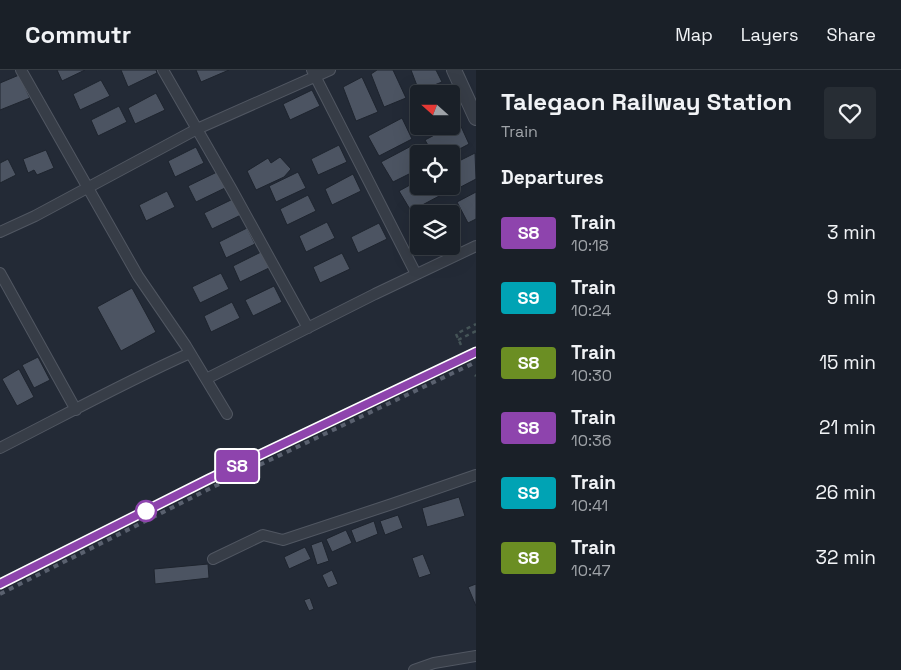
<!DOCTYPE html>
<style>
body{margin:0;font-family:"Space Grotesk",sans-serif;background:#272d34;color:#f1f3f6;height:100vh;display:flex;flex-direction:column;font-size:19px;white-space:nowrap}
*{box-sizing:border-box;margin:0}
p{font-size:16px;color:#9fa3a8}
.icon{flex:none;width:28px;height:28px;fill:none;stroke:currentColor;stroke-width:2;stroke-linecap:round;stroke-linejoin:round}
.map{position:relative;flex:1;overflow:hidden}
.panel{display:flex;flex-direction:column;background:#1a2028;width:425px}
.panel>*{flex:none}
.badge{padding:0 10px;border-radius:4px;font-size:18px;line-height:32px}
.needle{width:32px;rotate:291deg}
.controls{position:absolute;left:410px;top:15px;display:grid;gap:10px}
.controls a{display:grid;place-items:center;width:50px;height:50px;border-radius:5px;background:#1a2028;box-shadow:0 5px 20px #0002,0 0 0 1px #383e45;font-size:25px}
.map>.badge{position:absolute;translate:-50% -50%;box-shadow:0 0 0 2px #fff}
h2{padding:0 25px;font-size:19px;line-height:45px}
.round{display:grid;place-items:center;flex:none;width:52px;height:52px;border-radius:5px;background:#272d34}
.head{display:flex;align-items:center;justify-content:space-between;height:85px;padding:0 25px}
h1{font-size:24px;font-weight:800;line-height:38px}
ul{padding:0;list-style:none}
li{display:flex;align-items:center;gap:15px;height:65px;padding:0 25px}
li div{flex:1}
li b{display:block;font-size:19px}
li em{font-style:normal}
li .badge{min-width:55px;font-weight:700;text-align:center}
header{display:flex;align-items:center;gap:30px;box-sizing:border-box;height:70px;padding:0 25px;background:#1a2028;border-bottom:1px solid #383e45}
header strong{font-size:24px}
nav{display:flex;gap:28px;margin-inline-start:auto;font-size:18px}
main{display:flex;flex:1;min-height:0}
.map>svg:first-child{display:block}
.building{fill:#4c5462;stroke:#1e242e}
.lines{fill:none;stroke-linecap:round;stroke-linejoin:round}
.minor-casing{stroke:#515762;stroke-width:12}
.tertiary-casing{stroke:#515762;stroke-width:16}
.path{stroke:#455457;stroke-width:2.5;stroke-dasharray:4 4;stroke-linecap:butt}
.minor{stroke:#373d47;stroke-width:10}
.tertiary{stroke:#373d47;stroke-width:14}
.rail{stroke:#59606e;stroke-width:4;stroke-dasharray:5 5;stroke-linecap:butt}
.line-casing{stroke:#fff;stroke-width:11}
.line{stroke:#8e44ad;stroke-width:8}
.stop-dot{fill:#fff;stroke:#8e44ad;stroke-width:2.5}
</style>
<header>
<strong>Commutr</strong>
<nav><a>Map</a><a>Layers</a><a>Share</a></nav>
</header>
<main>
<div class="map">
<svg width="476" height="600" viewBox="0 0 476 600">
<rect width="100%" height="100%" fill="#232a36"/>
<!-- building -->
<path class="building" d="M57,0H85L62,11Z
M121,0H156L157,3L128,17Z
M196,0H229L201,12Z
M377,0H393L406,28L384,37L371,4Z
M411,0H436L442,12L419,21Z
M19,5L30,28L0,40V13Z
M362,7L378,42L356,51L343,17Z
M101,10L110,26L80,40L73,24Z
M312,20L320,36L290,50L283,34Z
M156,23L165,40L135,54L128,38Z
M119,36L127,52L98,66L91,50Z
M419,42V56H441L424,65L412,45Z
M402,48L412,69L379,86L368,66Z
M459,52L469,74L450,84H433L425,70Z
M415,74L420,84L419,99L393,112L381,92Z
M339,75L347,92L318,105L311,89Z
M196,77L204,93L175,107L168,91Z
M46,80L54,98L37,105L34,100L28,103L23,89Z
M475,83L476,109L453,121L450,116H451V95Z
M280,87L291,99L284,107L256,120L247,101L268,88L271,93Z
M8,89L16,105L0,113V93Z
M217,102L225,118L196,132L188,116Z
M298,102L306,118L276,132L269,116Z
M353,104L361,121L332,135L325,119Z
M419,110V116H439L443,124L411,141L399,121Z
M167,121L175,137L146,151L139,135Z
M476,122V149L468,153L457,132Z
M308,125L316,141L287,155L280,139Z
M233,129L241,145L212,159L204,143Z
M445,135L449,144H429Z
M419,149V166L411,153Z
M327,152L335,168L306,182L299,166Z
M379,153L387,169L358,183L351,167Z
M247,158L255,174L226,188L219,172Z
M261,182L269,198L240,212L233,196Z
M342,183L350,199L320,213L313,197Z
M221,203L229,219L200,233L192,217Z
M274,216L282,232L253,246L245,230Z
M132,218L156,262L121,281L97,237Z
M232,232L240,248L211,262L204,246Z
M38,287L50,310L34,318L22,295Z
M19,299L34,327L17,336L2,309Z
M459,427L465,446L427,457L422,438Z
M398,445L403,458L385,465L380,451Z
M374,451L378,464L356,473L351,460Z
M346,460L352,473L332,482L326,469Z
M322,471L329,491L317,495L311,475Z
M305,477L311,489L289,499L284,487Z
M423,484L431,504L419,508L412,488Z
M208,494L209,508L155,514L154,499Z
M332,500L338,514L328,518L322,505Z
M476,514V536L468,517Z
M310,528L314,539L309,541L304,530Z"/>
<g class="lines">
<defs>
<path id="minor" d="M21,0L138,206L186,276L227,344
M163,0L232,120L308,258
M312,0L416,204
M0,162L35,146L197,59L330,0
M0,203L76,340
M206,309L375,224L476,176
M0,378C63,346 125,312 190,283
M213,489L263,465L283,470L392,434L476,405
M414,600L434,593L476,586"/>
<path id="tertiary" d="M454,0L476,48"/>
</defs>
<!-- minor casing -->
<use href="#minor" class="minor-casing"/>
<!-- tertiary casing -->
<use href="#tertiary" class="tertiary-casing"/>
<!-- path -->
<path class="path" d="M458,270L476,261
M461,275L456,264L476,254
M475,305L476,306"/>
<!-- minor -->
<use href="#minor" class="minor"/>
<!-- tertiary -->
<use href="#tertiary" class="tertiary"/>
<!-- rail -->
<path class="rail" d="M0,514L209,409L476,282
M0,524L213,417L476,292"/>
</g>
<g class="lines">
<defs>
<path id="line" d="M0,514L209,409L476,282"/>
</defs>
<!-- line casing -->
<use href="#line" class="line-casing"/>
<!-- line -->
<use href="#line" class="line"/>
</g>
<!-- markers -->
<circle class="stop-dot" cx="146" cy="441" r="10"/>
</svg>
<div class="controls">
<a><svg class="needle" viewBox="-14 -14 28 28"><path d="M0-13l5 13h-10z" fill="#e53935"/><path d="M0 13l5-13h-10z" fill="#9fa3a8"/></svg></a>
<a><svg class="icon" aria-label="locate" viewBox="0 0 24 24"><circle cx="12" cy="12" r="6"/><path d="M12 2v4M12 18v4M2 12h4M18 12h4"/></svg></a>
<a><svg class="icon" aria-label="layers" viewBox="0 0 24 24"><path d="M12 4l9 5-9 5-9-5zM3 14l9 5 9-5"/></svg></a>
</div>
<b class="badge" style="left:237px;top:396px;background:#8e44ad;color:#fff">S8</b>
</div>
<section class="panel">
<div class="head"><div><h1>Talegaon Railway Station</h1><p>Train</p></div><a class="round"><svg class="icon" aria-label="heart" viewBox="0 0 24 24"><path d="M12 20l-8-8c-3-5 5-10 8-4 3-6 11-1 8 4z"/></svg></a></div>
<h2>Departures</h2>
<ul>
<li><span class="badge" style="background:#8e44ad;color:#fff">S8</span><div><b>Train</b><p>10:18</p></div><em>3 min</em></li>
<li><span class="badge" style="background:#00a3b4;color:#fff">S9</span><div><b>Train</b><p>10:24</p></div><em>9 min</em></li>
<li><span class="badge" style="background:#6b8e23;color:#fff">S8</span><div><b>Train</b><p>10:30</p></div><em>15 min</em></li>
<li><span class="badge" style="background:#8e44ad;color:#fff">S8</span><div><b>Train</b><p>10:36</p></div><em>21 min</em></li>
<li><span class="badge" style="background:#00a3b4;color:#fff">S9</span><div><b>Train</b><p>10:41</p></div><em>26 min</em></li>
<li><span class="badge" style="background:#6b8e23;color:#fff">S8</span><div><b>Train</b><p>10:47</p></div><em>32 min</em></li>
</ul>
</section>
</main>
